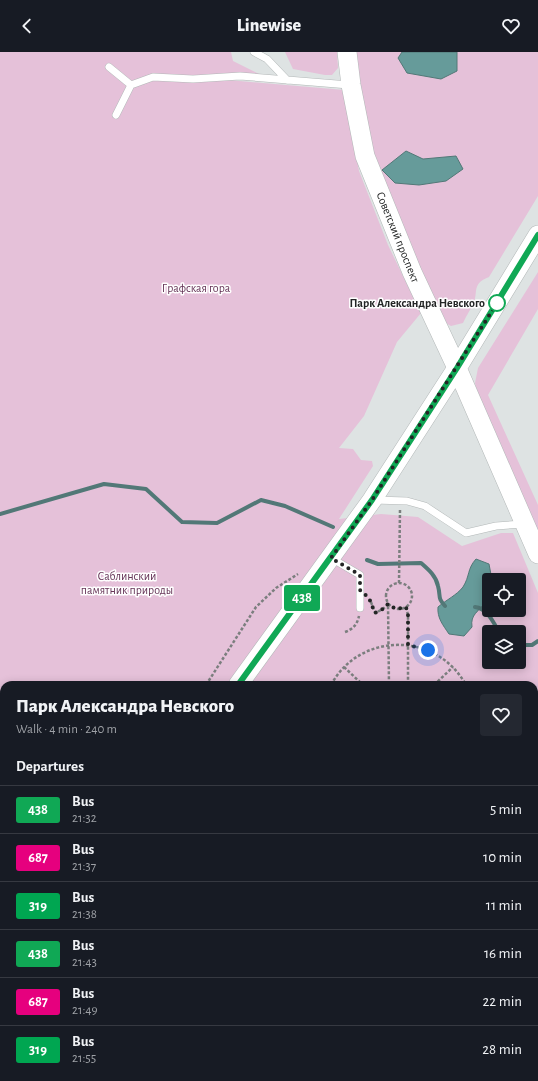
<!DOCTYPE html>
<meta charset="utf-8">
<style>
body{margin:0;font-family:"Alegreya Sans",sans-serif;background:#242831;color:#f1f3f6;height:100vh;display:flex;flex-direction:column;font-size:15px;white-space:nowrap}
*{box-sizing:border-box;margin:0}
p{font-size:13px;color:#9ea1a6}
.icon{flex:none;width:22px;height:22px;fill:none;stroke:currentColor;stroke-width:2;stroke-linecap:round;stroke-linejoin:round}
.map{position:relative;flex:1;overflow:hidden}
.drawer{position:absolute;left:0px;top:629px;width:538px;height:400px;display:flex;flex-direction:column;background:#171b24;border-radius:12px 12px 0 0;box-shadow:0 2px 10px #0003}
.drawer>*{flex:none}
.badge{padding:0 8px;border-radius:3px;font-size:14px;line-height:26px}
.buttons{position:absolute;left:482px;top:521px;display:grid;gap:8px}
.buttons a{display:grid;place-items:center;width:44px;height:44px;border-radius:4px;background:#171b24;box-shadow:0 2px 10px #0003;font-size:20px}
.you{position:absolute;width:20px;height:20px;margin:-10px;border:3px solid #fff;border-radius:50%;background:#1a73e8;box-shadow:0 0 0 6px #1a73e833}
.map>.badge{position:absolute;translate:-50% -50%;box-shadow:0 0 0 2px #fff}
h2{padding:0 16px;font-size:15px;line-height:36px}
.round{display:grid;place-items:center;flex:none;width:42px;height:42px;border-radius:4px;background:#242831}
.headline{display:flex;align-items:center;justify-content:space-between;height:68px;padding:0 16px}
h1{font-size:19px;font-weight:800;line-height:30px}
ul{padding:0;list-style:none}
li{display:flex;align-items:center;gap:12px;height:48px;padding:0 16px;border-top:1px solid #363941}
li div{flex:1}
li b{display:block;font-size:15px}
li em{font-style:normal}
li .badge{min-width:44px;font-weight:700;text-align:center}
header{display:flex;justify-content:space-between;align-items:center;height:52px;padding:0 16px;background:#171b24;font-size:18px;font-weight:800}
.map>svg:first-child{display:block}
.green{fill:#e5c1d9;fill-rule:evenodd}
.water{fill:#669b9a;stroke:#527877}
.lines{fill:none;stroke-linecap:round;stroke-linejoin:round}
.stream{stroke:#527877;stroke-width:4}
.lane-casing{stroke:#b3b8b8;stroke-width:8}
.secondary-casing{stroke:#b3b8b8;stroke-width:20}
.path{stroke:#7b7e7e;stroke-width:2.5;stroke-dasharray:3 2;stroke-linecap:butt}
.lane{stroke:#fff;stroke-width:7}
.secondary{stroke:#fff;stroke-width:19}
.line-casing{stroke:#fff;stroke-width:9}
.line{stroke:#10a855;stroke-width:6}
.walk{stroke:#232525;stroke-width:4;stroke-dasharray:0 7.2}
.stop-dot{fill:#fff;stroke:#10a855;stroke-width:2}
.labels{text-anchor:middle;stroke-width:3;stroke-linejoin:round;paint-order:stroke}
.street-label{font-size:12px;fill:#232525;stroke:#fff}
.park-label{font-size:12px;fill:#663558;stroke:#fff}
.stop-label{font-size:12px;font-weight:bold;fill:#232525;stroke:#fff;text-anchor:end}
</style>
<header><svg class="icon" aria-label="back" viewBox="0 0 24 24"><path d="M15 5l-7 7 7 7"/></svg>Linewise<svg class="icon" aria-label="heart" viewBox="0 0 24 24"><path d="M12 20l-8-8c-3-5 5-10 8-4 3-6 11-1 8 4z"/></svg></header>
<div class="map">
<svg width="538" height="1029" viewBox="0 0 538 1029">
<rect width="100%" height="100%" fill="#dee3e3"/>
<!-- green -->
<path class="green" d="M0,0H231L233,9L261,23L224,22L228,28L344,38L359,119L388,193L421,261L397,290L364,364L339,396L353,397L361,408L372,409L373,414L339,467L381,462L418,465L462,494L501,481H513L538,541V1029H0ZM489,528H519V558H489ZM489,580H519V610H489ZM4,633H534V1025H4Z
M285,0H337L338,16L332,23H325L293,17Z
M349,0H402V2L456,19L457,0H538V144L489,225C472,231 478,240 474,250C471,257 466,264 463,271L451,274L439,267L369,103ZM406,99L423,107H439L395,131Z
M538,220V257L488,343L538,453V483L478,346L475,331L478,316Z"/>
<!-- water -->
<path class="water" d="M402,0H457V19L441,27L407,21L398,6Z
M406,99L423,107L456,104L463,117L446,129L419,133L395,131L382,118Z
M476,507L489,512L492,528H489C489,535 490,544 485,550C479,560 470,562 472,575L464,584L449,582C443,573 437,566 438,555C446,548 457,543 463,535C470,524 467,517 476,507Z
M0,988L4,991V1025H59L64,1029H0Z"/>
<g class="lines">
<!-- stream -->
<path class="stream" d="M0,462L104,432L146,437L182,470L217,471L261,448L285,454L333,475
M367,508L378,512L421,511C429,518 436,524 438,534C441,545 437,545 445,554
M475,555C487,556 494,571 499,580
M519,593H532L538,589"/>
<defs>
<path id="lane" d="M254,0L267,7L287,28
M109,15L131,33L153,25L193,27L240,24L349,33
M116,63L131,33
M374,448L407,449L425,454L466,481L496,474L523,472
M331,506L360,523V556"/>
<path id="secondary" d="M347,0L351,33L365,104L412,220L457,316L538,502
M238,633L372,448L457,316L538,183
M45,1029L46,1025"/>
</defs>
<!-- lane casing -->
<use href="#lane" class="lane-casing"/>
<!-- secondary casing -->
<use href="#secondary" class="secondary-casing"/>
<!-- path -->
<path class="path" d="M399,531L400,458
M386 544a13 13 0 1 1 26 0a13 13 0 1 1-26 0Z
M371,550L375,561L383,557L388,552L389,633
M406,555L408,563V633
M345,580C353,577 357,573 359,564
M344,615L363,633
M206,633L256,555L276,536L298,522
M331,633C360,579 437,580 466,633
M434,633L453,615
M0,895L4,891
M0,921L4,925
M166,1025L169,1029
M310,1025L311,1029
M407,1025L409,1029
M474,1025L478,1029
M223,1029L224,1025"/>
<!-- lane -->
<use href="#lane" class="lane"/>
<!-- secondary -->
<use href="#secondary" class="secondary"/>
</g>
<g class="lines">
<defs>
<path id="line" d="M238,633L372,448L457,316L538,183"/>
</defs>
<!-- line casing -->
<use href="#line" class="line-casing"/>
<!-- line -->
<use href="#line" class="line"/>
<!-- walk -->
<path class="walk" d="M428,598L408,593V563L406,555L396,557L388,552L383,557L375,561L369,546L360,538V523L331,506L372,448L497,251"/>
</g>
<!-- markers -->
<circle class="stop-dot" cx="497" cy="251" r="8"/>
<g class="labels">
<!-- street labels -->
<g class="street-label">
<text transform="translate(398 185) rotate(68)" y="4">Советский проспект</text>
</g>
<!-- park labels -->
<g class="park-label">
<text x="196" y="240">Графская гора</text>
<text x="127" y="528">Саблинский<tspan x="127" dy="14">памятник природы</tspan></text>
</g>
<!-- stop labels -->
<g class="stop-label">
<text x="485" y="255">Парк Александра Невского</text>
</g>
</g>
</svg>
<div class="buttons">
<a><svg class="icon" aria-label="locate" viewBox="0 0 24 24"><circle cx="12" cy="12" r="6"/><path d="M12 2v4M12 18v4M2 12h4M18 12h4"/></svg></a>
<a><svg class="icon" aria-label="layers" viewBox="0 0 24 24"><path d="M12 4l9 5-9 5-9-5zM3 14l9 5 9-5"/></svg></a>
</div>
<div class="you" style="left:428px;top:598px"></div>
<b class="badge" style="left:302px;top:546px;background:#10a855;color:#fff">438</b>
<section class="drawer">
<div class="headline"><div><h1>Парк Александра Невского</h1><p>Walk · 4 min · 240 m</p></div><a class="round"><svg class="icon" aria-label="heart" viewBox="0 0 24 24"><path d="M12 20l-8-8c-3-5 5-10 8-4 3-6 11-1 8 4z"/></svg></a></div>
<h2>Departures</h2>
<ul>
<li><span class="badge" style="background:#10a855;color:#fff">438</span><div><b>Bus</b><p>21:32</p></div><em>5 min</em></li>
<li><span class="badge" style="background:#e6007e;color:#fff">687</span><div><b>Bus</b><p>21:37</p></div><em>10 min</em></li>
<li><span class="badge" style="background:#00a651;color:#fff">319</span><div><b>Bus</b><p>21:38</p></div><em>11 min</em></li>
<li><span class="badge" style="background:#10a855;color:#fff">438</span><div><b>Bus</b><p>21:43</p></div><em>16 min</em></li>
<li><span class="badge" style="background:#e6007e;color:#fff">687</span><div><b>Bus</b><p>21:49</p></div><em>22 min</em></li>
<li><span class="badge" style="background:#00a651;color:#fff">319</span><div><b>Bus</b><p>21:55</p></div><em>28 min</em></li>
</ul>
</section>
</div>
